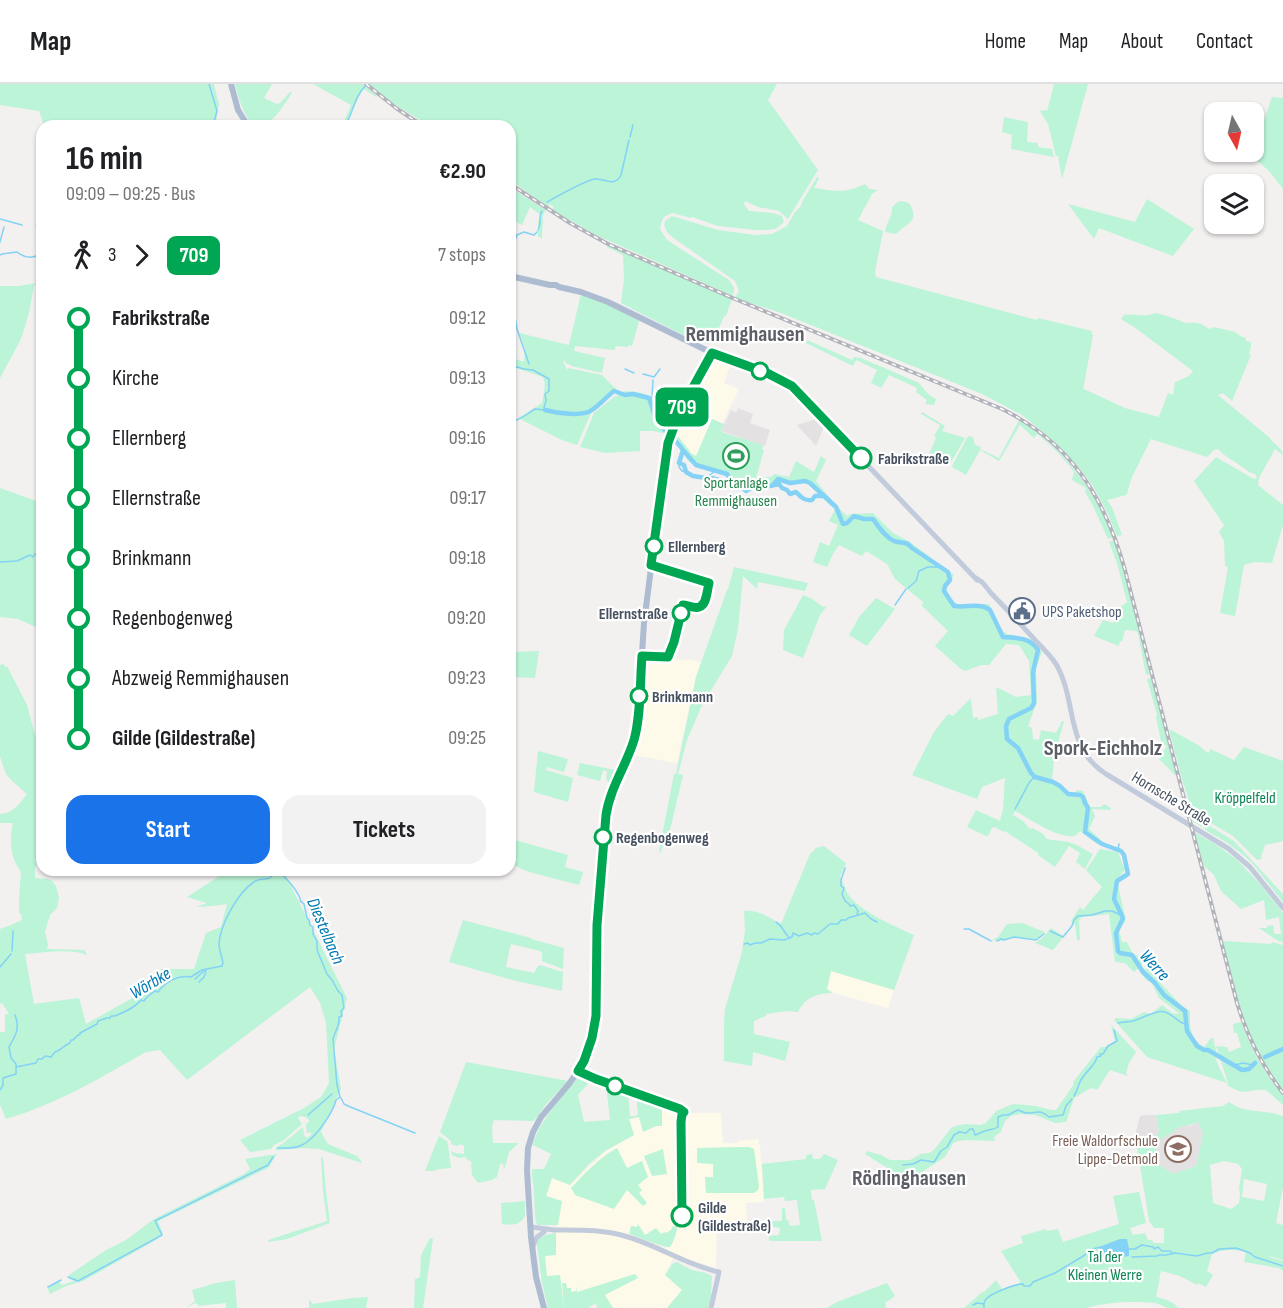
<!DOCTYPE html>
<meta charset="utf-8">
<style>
body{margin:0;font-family:"Sofia Sans Condensed",sans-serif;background:#f2f2f2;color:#202124;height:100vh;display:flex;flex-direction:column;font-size:22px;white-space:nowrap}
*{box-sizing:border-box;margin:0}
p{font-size:20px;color:#757577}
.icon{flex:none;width:33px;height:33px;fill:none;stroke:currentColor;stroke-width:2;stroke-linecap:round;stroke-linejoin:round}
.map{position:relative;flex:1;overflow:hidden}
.panel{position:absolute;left:36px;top:36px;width:480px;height:756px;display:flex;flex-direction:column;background:#fff;border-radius:18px;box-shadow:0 2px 4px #0004}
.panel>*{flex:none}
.badge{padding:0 12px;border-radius:9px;font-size:21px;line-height:39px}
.needle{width:39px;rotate:172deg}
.controls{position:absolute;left:1204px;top:18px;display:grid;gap:12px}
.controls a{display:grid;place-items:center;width:60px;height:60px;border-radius:12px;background:#fff;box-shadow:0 2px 4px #0004;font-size:30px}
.map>.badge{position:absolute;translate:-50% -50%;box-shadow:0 0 0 3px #fff}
.legs{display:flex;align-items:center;gap:9px;height:66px;padding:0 30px;font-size:20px}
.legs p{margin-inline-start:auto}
.summary{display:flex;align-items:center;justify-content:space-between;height:102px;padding:0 30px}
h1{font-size:33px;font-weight:700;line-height:45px}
.primary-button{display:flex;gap:12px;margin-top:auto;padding:12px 30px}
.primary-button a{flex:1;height:69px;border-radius:18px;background:#1a73e8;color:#fff;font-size:24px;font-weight:700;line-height:69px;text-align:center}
.primary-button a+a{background:#f2f2f2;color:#202124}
ul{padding:0 30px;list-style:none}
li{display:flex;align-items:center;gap:21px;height:60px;font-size:22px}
li i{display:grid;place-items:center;width:9px;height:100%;margin:0 8px;background:currentColor}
li i::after{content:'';width:15px;height:15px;margin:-8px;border:4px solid;border-radius:50%;background:#fff}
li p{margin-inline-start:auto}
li:first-child i{background:linear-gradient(#0000 50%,currentColor 0)}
li:last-child i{background:linear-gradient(currentColor 50%,#0000 0)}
header{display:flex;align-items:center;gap:36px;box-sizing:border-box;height:84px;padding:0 30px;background:#fff;border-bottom:2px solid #e0e0e0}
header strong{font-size:28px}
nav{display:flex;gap:33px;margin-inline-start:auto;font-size:21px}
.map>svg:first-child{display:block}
.commercial{fill:#fefae9;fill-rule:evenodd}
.education{fill:#e4e1e2}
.green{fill:#bbf4d7;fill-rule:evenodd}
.water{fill:#84d2f5}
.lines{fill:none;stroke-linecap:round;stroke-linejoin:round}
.stream{stroke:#84d2f5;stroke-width:1.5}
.river{stroke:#84d2f5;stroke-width:4.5}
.secondary{stroke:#c1cbdb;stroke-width:5}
.primary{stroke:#adbcd1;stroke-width:6}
.rail-casing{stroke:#b2b4bb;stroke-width:4}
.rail{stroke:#fff;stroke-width:1.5;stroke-dasharray:4.5;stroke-linecap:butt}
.line-1-casing{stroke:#fff;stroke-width:14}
.line-1{stroke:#00a651;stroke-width:9}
.stop-1-dot{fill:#fff;stroke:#00a651;stroke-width:3}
.labels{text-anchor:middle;stroke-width:4.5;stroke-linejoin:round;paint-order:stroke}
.stop-label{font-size:16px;font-weight:bold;fill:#465160;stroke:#fff;text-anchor:start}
.leisure-label{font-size:16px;fill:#27864d;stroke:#fff}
.service-label{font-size:16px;fill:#4e5e75;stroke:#fff;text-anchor:start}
.park-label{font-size:16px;fill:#0e8454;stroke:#fff}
.street-label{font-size:16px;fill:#465160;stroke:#fff}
.education-label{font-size:16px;fill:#785e54;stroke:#fff;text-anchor:end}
.water-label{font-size:18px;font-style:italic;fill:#017ab1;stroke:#fff}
.district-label{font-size:22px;font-weight:bold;fill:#5c5f66;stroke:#fff}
</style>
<header>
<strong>Map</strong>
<nav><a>Home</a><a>Map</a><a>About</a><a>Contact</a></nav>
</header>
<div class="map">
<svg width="1283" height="1224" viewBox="0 0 1283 1224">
<rect width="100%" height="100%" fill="#f3f0f0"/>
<!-- commercial -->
<path class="commercial" d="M714,276L731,280L724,299L739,305L722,339L712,335L696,373L691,369L674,347L688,319Z
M647,574L691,576L701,578L696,592L677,679L632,671L641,634L644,576Z
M831,887L894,906L888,924L833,909L827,906Z
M662,1023L679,1026L687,1029H721L723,1059H737L738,1057L758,1055L760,1063L764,1118L746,1119L747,1137H717L716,1184L675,1171L665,1191L682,1206L667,1224H613L603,1209L570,1224H564L560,1192L547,1193L545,1172L556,1171V1149L562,1117L546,1112L552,1094L570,1101L606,1067L634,1051L629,1035L639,1033L643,1048L656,1042H662ZM617,1065L627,1084L641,1077L638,1101L606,1070ZM677,1115L679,1116V1135L676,1150L671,1162L665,1164L654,1158L630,1150L631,1142L637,1143L645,1151L666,1149L671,1146L675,1143Z"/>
<!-- education -->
<path class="education" d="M738,324L753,330L750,339L770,346L765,362L721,347L731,326L736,329Z
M816,335L824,343L816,362L797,341Z
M1147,1031H1156L1159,1048L1155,1053L1152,1055L1136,1057V1048L1140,1032Z
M1198,1038L1203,1050L1196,1082L1173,1090L1155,1078L1157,1062L1162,1053L1173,1048L1176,1044L1186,1041L1190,1042Z"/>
<!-- green -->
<path class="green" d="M0,0H214L219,21L216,37L217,42H211L210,39L194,42H44L39,27L0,21Z
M235,0H272L264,14L277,20L280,19L290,8L292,9C286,18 273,39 263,42C260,43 257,42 253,42C243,29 239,16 235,0Z
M313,0H363L377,12L376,13L364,5L359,12L346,42H342L351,21Z
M368,0H777L768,16L818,86L788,135L779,127L758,123L745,117L744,120L749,127L773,129L782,132L784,138L776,145L766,146H756L718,142L692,133L691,134L672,129L664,133L661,139L660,145L667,156L729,196L734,204L733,212L596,151L552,126L554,123L550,120L548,123L510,96V42H429L388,16Z
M1054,0H1088L1062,95L1058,72H1056L1048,40L1040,27L1046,26L1047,27Z
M1272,13L1283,14V105L1268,86L1247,68H1254V48H1260Z
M1004,33L1028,38L1027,58L1038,59V63L1052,65L1054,73L1011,65L1012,51L1002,48Z
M817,93L819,94L814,104C836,107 844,110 865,100L869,105L878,106L872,110L858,136L883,147L875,188L876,193L1037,236L1038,234L1092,247V250L1093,251L1083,306L1084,305L1125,324L1159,333L1168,309L1173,311L1175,298L1189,292L1193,287L1134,243L1121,235L1124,231C1135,229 1145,234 1155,229C1165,231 1174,234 1183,238C1188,240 1192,238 1197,239C1203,240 1205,243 1210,245L1214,243L1235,248L1242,253H1245L1246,257L1251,258V263L1249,270L1251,271L1232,317L1223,309L1218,311L1270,354C1274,361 1282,363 1283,371L1275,365L1259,394L1258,401L1283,421V441L1272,479L1254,478L1244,481L1235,532L1220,529L1228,483L1225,482L1224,457L1219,448L1224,441L1194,397L1216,373L1254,395L1257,394L1255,390L1251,389L1223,370L1218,365L1214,366L1207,373L1151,355L1131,395L1127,410L1126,411L1107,416L1112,423L1122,451L1117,452L1108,430L1093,402L1080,385L1049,353L1022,331L982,310L781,229L735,214L739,207L735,197L672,153C667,148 663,144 665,137L672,132L718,146L755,151L772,150L787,142L795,128L801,122L802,118Z
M514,106L546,126L543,131L542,154L538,153V138L542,132L530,123L522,141L510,135V115Z
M1147,115L1194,145L1173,172L1099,144L1094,155L1068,120L1135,138Z
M901,117L909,119C921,138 906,139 896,150L885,148C886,139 893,132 892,123L898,118Z
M608,161L732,215L726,232H724L716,251L708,260L683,251L621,219L624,195L623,171L607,163Z
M42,198L34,201L29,229L21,255L0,294V202H19Z
M581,210L613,223L639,237L632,262L629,261L628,263L616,262L614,266L575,262L574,267L605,274L602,289L571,282V281L567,280L565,277H563L567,286L568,284L602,291L617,306L621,308C630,306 646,309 653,314V318L664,341L670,345L667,350L653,347H640V367L605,369L580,363L594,329L615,312H618V310L613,308L592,327L577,361L562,356L518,334L542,319C543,309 547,303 543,293L510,282V273L524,278L525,265L519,249L569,261Z
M807,256L852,276L854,273L861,274L919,299L928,310L936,315L934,321L925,320L927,316L916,308L917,304L889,291L881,304L871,299L877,286L856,276L853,282L806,259Z
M922,328L945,342L942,347L965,354L950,380L948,381L929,370L936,354L934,352L940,341L921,330Z
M712,335L724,340L721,348L763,361L762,365L764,366L756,394L762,395L764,393H771L774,390L789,393L796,377L814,388L821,372L826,376L816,397L835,420L832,423L808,400L800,398H788L778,395L771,404C764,404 757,402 750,403V398L747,396L737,403L731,400L725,390L691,379C686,375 684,372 685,365L673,352L674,347L691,369L696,372Z
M1019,336C1065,365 1092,404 1114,453L1108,455L1093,422L1085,408L1086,404L1072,396L1074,388C1064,374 1051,361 1037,350L1034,354L1020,341L999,377L980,366L966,391L952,383L953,380L968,352L973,353L975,361L981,363L980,365L999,374Z
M0,404L42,419V546L18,535L0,533Z
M837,422L847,432L850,430L873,429L893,449L910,458L954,491L946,505C948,512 951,516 958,520H989L1001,546L1007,550L1032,557L1042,568L1036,584L1037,618L1028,642L1032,644L1033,655L1039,656L1041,646L1056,649L1062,637H1064L1053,677L1054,678L1052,695L1068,707L1075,709L1077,706L1083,707L1090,723H1101L1104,720L1111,724L1110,726L1092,725L1095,732L1089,745L1100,755L1097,760L1080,747L1075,752C1055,754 1032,736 1015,727L1013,731L1023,737L1030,745L1033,744L1043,750L1047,755C1054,757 1061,756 1068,758C1077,760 1085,766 1093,770L1085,785L1076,778L1080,769L1069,762L1055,783L1038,771V769L1005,747L1004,748L994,743L992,744L988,752H986L967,743L976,726L1000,737L1003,725L1005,694L982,703L977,715L912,691L934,648L948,630L953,632L971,614L973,634L978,633V636L998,630L996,603L1016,613L1031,611L1029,577L1019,561L1006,560L989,581H981L965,587L961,585L935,562L948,547L922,522L923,518L895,495L887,480L866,467L862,472L839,461L833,470L827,483L813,478L820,458L829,462L838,441L829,437Z
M1114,456L1119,466L1151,590L1146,591L1138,549L1136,547L1125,546L1122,558L1120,557L1119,562L1094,552L1103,536L1113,539L1118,525L1127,518L1117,479L1109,458Z
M734,483L808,499L805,507L758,498L757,505L743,492L738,545L732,572L702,621L687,656L678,690L683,691L671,742L660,769L659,767L674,690H676L696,593L727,506L728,505Z
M803,511L812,515L823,523L827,522L820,531L803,574L783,566L784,546Z
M876,514L895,525L867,562L849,551L859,533Z
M539,567L535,594L510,593V568Z
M4,580L5,583L7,582L27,621L35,651L42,663V775L35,783V794L48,795L52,797L56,802L59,814L57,824L50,831L45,848L48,860L47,865L84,866L87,870V871C69,864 45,869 25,870L34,920L79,914L86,940L168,894L160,885H194L206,849L221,843L227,820L213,822L196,823L207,819L187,813L229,786H283L347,914L334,965L341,1005L321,1048L328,1060L357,1072L362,1078V1079L319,1065L302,1064L276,1066L275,1064L282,1060L303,1043L304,1051L307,1054L312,1050L309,1048L307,1050L306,1040L310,1037L306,1033L300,1032L298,1034L302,1040L284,1056L274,1061L271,1065L250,1068L240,1056L304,1024L321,1013L329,999L326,939L320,919L310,903L187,996L160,966L146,968C100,994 57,1020 6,1035L0,1021V948H5V930H9L2,919L0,920V845L11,841L22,836L21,830L19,829V815L21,788C10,773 9,757 13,739H0V730C14,729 18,721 27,710L11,696L6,690L0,673V581Z
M1151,594L1177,693L1159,675L1164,670L1162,668L1167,663L1161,657L1156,633L1157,631L1147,595Z
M1169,645L1200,662L1205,667L1209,669L1210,665L1234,676L1244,663L1283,677V757L1265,761L1261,773L1262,775L1257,776L1233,752L1199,732L1192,726L1181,692Z
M538,667L568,675L564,688L547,683L546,686L573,694L568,718L534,708Z
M580,679L615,686L610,700C604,695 607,693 607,687L603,686L600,697L577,691Z
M1190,730L1234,757L1283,810V818L1252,779L1242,770L1226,758L1207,747L1204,744L1192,737Z
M1194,748L1215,760L1236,775L1260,800L1283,829V858L1278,857L1259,844H1267V842L1273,841L1274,850H1281L1279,833L1266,836L1264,816L1241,825L1221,807L1214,791L1204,782Z
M515,756L568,771L565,783L583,788L579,801L529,788L511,780Z
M824,762L846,779L840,792C843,798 845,805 848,810C859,827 896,843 914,851L894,906L831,887L827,905L833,909C818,909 805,913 798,928L788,927L766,930V932L754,937V950L790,958L785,977L753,968L752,982L724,977V940L725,925L742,868L745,847L744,827C757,825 770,834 781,840L810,770L816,764Z
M1100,765L1118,768L1125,786L1115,798L1117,797L1125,832V838L1119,846L1122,858H1127L1134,872L1138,871L1144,879L1134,888L1125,879L1115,878L1109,830L1082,833L1079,836L1080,856H1077L1075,839L1053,866L1035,859L1041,855L1051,844L1063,852L1074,839L1071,837L1080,823L1083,826L1102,803L1086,786Z
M463,836L531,854V855L564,864L563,885L542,877V869L540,867L511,860L506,882V883L534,889L538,882L540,881L563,888L562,907L516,897L449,878Z
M1022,839L1045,848L1039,854L1035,855L1013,853L998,857L992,856L998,853L1007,840Z
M1223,857L1271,860L1272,858L1283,861V1006C1248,963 1235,910 1223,857Z
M1147,884L1181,921L1190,927C1190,943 1189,953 1204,963L1211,954H1213L1217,970L1208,965L1215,972L1218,981L1227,999L1147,973L1114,936L1116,934L1131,935L1144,928L1151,930L1162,921L1172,929L1180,930L1159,914L1152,899L1146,896L1140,888Z
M1241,938C1252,965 1263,989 1283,1011V1021L1266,1006C1246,1004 1248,1014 1227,1001L1228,999L1216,962L1227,963L1229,968L1241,963L1237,949H1234L1233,940Z
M1111,941L1136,968L1129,979L1126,989L1128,992L1110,986L1097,1006L1091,1004L1074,1014L1066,1038L1055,1039L1035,1031L1020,1030L1011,1032L1005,1037L1001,1048L994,1053L995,1057L965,1056L954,1058L945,1073L922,1088L910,1098L865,1070L867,1067L881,1071L890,1076H910L921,1070L929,1069L934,1066L952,1043L965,1040L981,1041L986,1039L996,1027L1013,1020L1036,1022L1051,1026H1056L1074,1000L1073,998L1101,963H1105L1115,957Z
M466,978L568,997L547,1019L534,1037L494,1036L492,1042L493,1059H519L509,1068L504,1086L503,1079L500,1080L497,1093L492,1096L478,1099L472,1091L471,1077L467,1076L466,1073L459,1074L452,1071L451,1067L455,1069L464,1070V1062L461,1060L457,1062L451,1060V1057L440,1048Z
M581,992L592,995L578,1011L584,1038L610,1036L606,1001L628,1009L630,1032H636L638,1030V1026H637V1014L662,1023V1042H656L643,1048L639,1033L629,1035L634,1051L605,1067L589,1080L570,1101L552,1094L546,1112L562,1117L558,1141H537C534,1131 535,1121 534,1110C534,1101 531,1094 532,1085H544L551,1070L533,1061C540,1034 562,1015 578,993Z
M1229,1018C1244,1030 1265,1025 1283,1032V1103L1276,1139L1283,1141V1176L1269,1172V1173L1283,1177V1187L1279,1184L1244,1178L1246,1168C1235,1165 1223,1165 1212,1170L1207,1187L1213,1191L1206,1203L1198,1199L1197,1201L1180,1192L1161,1187L1156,1213C1164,1215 1173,1217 1178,1224C1174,1224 1171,1224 1168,1224C1163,1223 1160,1220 1155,1219C1135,1217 1106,1218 1087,1224H964L982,1208H984L996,1196L1002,1205L1020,1199V1197L1001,1167L1023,1159L1021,1152L1046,1145L1047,1147L1058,1145L1063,1158L1119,1140L1113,1112L1139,1108L1146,1139L1130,1144L1133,1151L1145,1149L1148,1156H1152L1154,1159H1164V1144H1154L1149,1137L1136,1057C1146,1056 1153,1056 1159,1048L1156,1031L1179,1029L1180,1027L1223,1022ZM1198,1038L1203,1050L1196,1082L1173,1090L1155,1078C1156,1060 1157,1055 1174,1048L1176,1044C1183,1042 1191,1041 1198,1038ZM1224,1077L1238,1080L1242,1085L1239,1105L1240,1110L1239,1119L1231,1125L1213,1119L1210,1081ZM1244,1095L1267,1100L1264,1117L1242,1113Z
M439,1052L447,1057L448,1061L451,1084L439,1085L434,1087H425Z
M738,1063H749L754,1065L759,1102L758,1106L754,1109H706L705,1093H713V1080L697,1079V1064Z
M617,1064L627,1084L642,1077L648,1093L638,1101L642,1106L639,1109L647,1119L643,1122L627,1106L614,1125L575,1111L571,1104C585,1089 599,1074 617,1064Z
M663,1065L667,1090L652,1092L644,1072Z
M277,1070L268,1084L158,1137L163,1150L156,1156L83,1197L66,1202L50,1210L47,1203L58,1197L62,1201L74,1197L70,1195L69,1191L106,1166L126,1156L154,1135L244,1090L250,1085L245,1075Z
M812,1070L813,1075H820L824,1070L838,1076L825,1105L811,1106L812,1116H814L822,1157H769V1152L779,1151L780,1144L768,1142V1137H782V1124H785L786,1136H788L790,1142L800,1141L797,1116L785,1117L784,1113L764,1115L762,1080L806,1075V1071Z
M321,1073H323L326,1107L330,1139L287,1155L269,1158L268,1156L327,1137L323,1107Z
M677,1115L679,1116C679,1133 679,1149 670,1163C663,1164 639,1153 629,1150L631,1142L637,1143L638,1140L645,1151L656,1144L661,1150L665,1148L666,1149L671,1146L672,1143L675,1142Z
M525,1117V1132C519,1142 512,1141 502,1140L501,1119Z
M556,1149V1171L545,1172L547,1192L560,1191L564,1224H548L542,1199L537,1160L538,1155L545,1151Z
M430,1154L433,1155L423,1224H414L415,1195L420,1193L421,1171Z
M677,1178C682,1181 687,1184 692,1186C699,1188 706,1188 712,1192L711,1210L712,1211L708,1224H667L682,1206L665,1191L672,1180Z
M635,1190L638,1194L605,1211L613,1224H597L596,1219L588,1224H565L564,1223L562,1199H566L567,1204H571V1208L576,1207V1202L577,1208Z
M235,1196L237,1224H226V1219L198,1222V1220L195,1219L186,1224L195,1217L192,1206L216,1199Z
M887,1199L895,1212L885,1219L886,1224H827L837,1218Z
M368,1213L366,1224H309V1215L313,1220L352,1214Z"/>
<!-- water -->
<path class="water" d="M1120,1155H1127L1129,1165V1172C1116,1174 1099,1181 1099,1163Z"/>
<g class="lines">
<!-- stream -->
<path class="stream" d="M209,0L217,27L213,42
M345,42C353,29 354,13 366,1
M630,53L633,41
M547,118C556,113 586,96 595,95C606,94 614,104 621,91L629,56
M0,135L22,141
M36,142H42
M538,146C542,139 538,133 542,127
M0,158L4,143
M0,171L2,170L17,168C26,175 32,174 42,170
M510,171L517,151L524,148L534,151L537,148
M510,187L512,188
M511,195V212L517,245L529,280
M510,281L524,285L533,286L549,295V307L545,310L546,317L544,323L545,326L535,325C527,330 521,336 510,338
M625,285L634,289
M643,290L654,293L660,285
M650,316L652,313L653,296
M679,377V383L682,387L686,388
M708,392L717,386
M702,393L707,392L711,395
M738,400L741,404
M0,478L17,477L30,471L33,473L35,470L42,469
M908,504L916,497L919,487L928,483H940
M895,521L906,505
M1015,725L1029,699L1034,693
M1118,765L1119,760
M845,784L841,796V802L844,804L842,810L845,817L849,820L850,822L854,821L858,827L857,831
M776,838C783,842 783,848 789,853
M964,845H969L991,857
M1050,847L1063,853L1072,842L1074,836L1078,832L1092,831L1105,827H1112L1123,832
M997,857L1001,855L1004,856L1014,853L1036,856L1044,850
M744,860L748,859L750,861L755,859H761L770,855L784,856L792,853L793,849L799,852L807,849L812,851L814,849L818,850L830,840H838L841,836H846L848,834L865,829L871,835L877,838
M12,867L13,847
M0,883L11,870
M195,895L205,886
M199,898L204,893L206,887
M15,931C20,944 16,951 9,963L11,974L16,980V982
M1118,939C1123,938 1128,938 1133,937C1141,935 1157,925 1165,928C1171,930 1177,936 1182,939H1186
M1235,981L1243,979L1253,981
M0,1006L3,1001V994L16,990V983L36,979L38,975H42L45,972L51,973L55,968C62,966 64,961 70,959L71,956H73L78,951H80V949L97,940L98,937L107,934H110L111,932H115C124,928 135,924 141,916L144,917C146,913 151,910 155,907L158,908C166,897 178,891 191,893L202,886L222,882L223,879C222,873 219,866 219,860C220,841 238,808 254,798C263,792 268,799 274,789L276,788L277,786
M1074,1012C1078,1006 1077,1004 1080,998C1084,988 1095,983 1097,973L1101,972L1100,970H1103L1108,962L1117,957L1114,946
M341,1014L344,1020L348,1022L415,1049
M308,1031L332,1010
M278,1064C285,1064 295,1065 302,1061C315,1055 333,1029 336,1016L340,1013L337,1001L333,955C335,947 340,942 339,933L342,932L341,927L344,924L342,911L338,907L332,896L327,890L317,866V857L313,850V843L310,841L309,836L307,834L304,820C297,814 303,821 299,812C295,804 286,794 279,788
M903,1081L913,1080L921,1076L934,1078L941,1067L947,1063L954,1051L959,1048L966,1049L970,1045H973L975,1051C979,1050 981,1048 985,1047C990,1045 994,1046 998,1043V1033L1003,1031H1008L1018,1026C1021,1027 1024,1029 1027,1029C1037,1029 1040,1025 1049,1033L1063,1031L1066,1022L1072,1015
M1128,1165H1135L1142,1161L1153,1163L1154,1165L1158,1163L1162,1167H1170L1173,1169
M1132,1173L1157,1172L1159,1171H1166L1175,1169L1197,1172L1207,1169H1212L1219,1165L1236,1164L1250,1169L1255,1173L1283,1182
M68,1193L78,1197L162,1151L155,1137L268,1081L273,1073
M48,1203L61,1196
M973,1221L977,1219L984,1220
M984,1224C984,1220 983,1218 986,1215C992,1209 1015,1200 1023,1200L1024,1202H1030L1033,1198L1055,1189L1085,1171L1089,1166L1100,1163"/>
<!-- river -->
<path class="river" d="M545,326C556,329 583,333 592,326C600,321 606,313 614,307L625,311L633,310L649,314C653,323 653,334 660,341C668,350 676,356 683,366L679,379L684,381L686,388L693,392L706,394L709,396L712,394L719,396L722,401L736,404H743L746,407L757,400L770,402L779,400L782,404L787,406L790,410L796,408C801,413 804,417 812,416L815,412H824
M683,366L696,381L727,390L733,400C743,402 743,389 757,400
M773,401L778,395L790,399L805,397L810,399L836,423L843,440L847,439L854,432L864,435H873C879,443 885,453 894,457C903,460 905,456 912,464L948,488L950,496L945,502L944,507L954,522C966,524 980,518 990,526L1003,553C1017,554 1030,553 1038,566L1033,588L1034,619L1031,624L1009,635L1006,642L1007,655L1018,664L1031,689L1035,693L1053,698L1060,702L1068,710L1080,711L1083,713L1085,719L1088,724L1085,748L1102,760L1121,767L1124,771L1128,790L1117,797L1114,815L1123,834L1116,849L1118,867L1120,869L1132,871L1143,888L1155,899L1164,911L1185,927L1187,947L1197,962L1204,966H1208L1242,986L1249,985L1255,979
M1265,973L1283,965"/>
<!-- secondary -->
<path class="secondary" d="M712,269L774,292L792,302L977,496
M976,494L983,499L991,509C1006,525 1021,540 1035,556C1043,564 1050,571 1056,580C1078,618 1064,663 1106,690L1229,765L1250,783L1283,824
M531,1143C538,1144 546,1145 554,1146C579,1146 603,1145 628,1153C659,1162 686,1181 719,1188L711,1224
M533,1162L537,1153L544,1148"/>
<!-- primary -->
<path class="primary" d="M231,0L238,26L248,42
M510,192L550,201H556L559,203L581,208L608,218L712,269L676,336L666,366L644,539L638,633L635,653L609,714L605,735L597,841L596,932L593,954L584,977L578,987L569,1000L541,1033L533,1048L528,1064L527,1086L531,1153L536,1193L544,1224"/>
<defs>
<path id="rail" d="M366,0L396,24L423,42
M510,100L570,139L608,160L735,215L1002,325C1071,359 1105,414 1125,486L1237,919C1247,952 1262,982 1283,1009"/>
</defs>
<!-- rail casing -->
<use href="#rail" class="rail-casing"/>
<!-- rail -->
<use href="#rail" class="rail"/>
</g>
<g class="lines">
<defs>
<path id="line-1" d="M682,1132L681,1038L682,1030L684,1028L680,1025L596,995L578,987L584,977L592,954L596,932L597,841L606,731C610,704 626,682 634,656C641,632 640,597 642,572L668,573L674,558L683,521C687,521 695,525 699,523C707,521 707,506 709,499L651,481L668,359L680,327L712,269L767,289L792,302L861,374"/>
</defs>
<!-- line-1 casing -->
<use href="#line-1" class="line-1-casing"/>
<!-- line-1 -->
<use href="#line-1" class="line-1"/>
</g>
<!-- icons -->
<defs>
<symbol id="stadium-ring" viewBox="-11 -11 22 22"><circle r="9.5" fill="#fff" stroke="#2e9e5b" stroke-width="1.5"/><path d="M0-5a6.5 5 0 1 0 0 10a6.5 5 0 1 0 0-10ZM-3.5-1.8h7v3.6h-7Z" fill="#2e9e5b"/></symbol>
<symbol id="civic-ring" viewBox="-11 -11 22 22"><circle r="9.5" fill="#fff" stroke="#5c6f8a" stroke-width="1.5"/><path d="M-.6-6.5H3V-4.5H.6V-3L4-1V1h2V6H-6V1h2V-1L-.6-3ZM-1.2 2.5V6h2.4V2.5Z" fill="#5c6f8a"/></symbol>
<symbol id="school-ring" viewBox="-11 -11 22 22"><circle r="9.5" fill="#fff" stroke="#8d6e63" stroke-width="1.5"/><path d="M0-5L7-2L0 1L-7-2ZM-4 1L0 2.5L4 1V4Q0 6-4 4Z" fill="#8d6e63"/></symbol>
</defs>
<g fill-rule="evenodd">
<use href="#stadium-ring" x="721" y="357" width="30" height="30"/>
<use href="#civic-ring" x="1007" y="512" width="30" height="30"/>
<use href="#school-ring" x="1163" y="1050" width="30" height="30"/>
</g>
<!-- markers -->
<g class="stop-1-dot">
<circle cx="760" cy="287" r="8"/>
<circle cx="861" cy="374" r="10"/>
<circle cx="654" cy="462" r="8"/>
<circle cx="681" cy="529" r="8"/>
<circle cx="639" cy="612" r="8"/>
<circle cx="603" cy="753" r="8"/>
<circle cx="615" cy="1002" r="8"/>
<circle cx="682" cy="1132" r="10"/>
</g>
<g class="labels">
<!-- stop labels -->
<g class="stop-label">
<text x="878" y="380">Fabrikstraße</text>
<text x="668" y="468">Ellernberg</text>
<text x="668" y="535" text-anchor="end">Ellernstraße</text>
<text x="652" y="618">Brinkmann</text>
<text x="616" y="759">Regenbogenweg</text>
<text x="698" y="1129">Gilde<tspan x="698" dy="18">(Gildestraße)</tspan></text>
</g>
<!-- leisure labels -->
<g class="leisure-label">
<text x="736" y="404">Sportanlage<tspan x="736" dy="18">Remmighausen</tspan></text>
</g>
<!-- service labels -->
<g class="service-label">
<text x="1042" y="533">UPS Paketshop</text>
</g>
<!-- park labels -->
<g class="park-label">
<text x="1245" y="719">Kröppelfeld</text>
<text x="1105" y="1178">Tal der<tspan x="1105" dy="18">Kleinen Werre</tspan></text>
</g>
<!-- street labels -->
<g class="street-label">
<text transform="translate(1172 714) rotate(31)" y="6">Hornsche Straße</text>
</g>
<!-- education labels -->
<g class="education-label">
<text x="1158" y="1062">Freie Waldorfschule<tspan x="1158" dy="18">Lippe-Detmold</tspan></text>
</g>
<!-- water labels -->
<g class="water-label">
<text transform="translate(326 847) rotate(67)" y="6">Diestelbach</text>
<text transform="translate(1155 881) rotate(48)" y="6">Werre</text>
<text transform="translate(150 899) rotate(-31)" y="6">Wörbke</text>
</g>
<!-- district labels -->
<g class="district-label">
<text x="745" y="257">Remmighausen</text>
<text x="1103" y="671">Spork-Eichholz</text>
<text x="909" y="1101">Rödlinghausen</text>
</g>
</g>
</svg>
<div class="controls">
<a><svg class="needle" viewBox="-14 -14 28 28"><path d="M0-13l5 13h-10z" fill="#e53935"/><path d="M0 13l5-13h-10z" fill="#757577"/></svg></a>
<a><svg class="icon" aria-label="layers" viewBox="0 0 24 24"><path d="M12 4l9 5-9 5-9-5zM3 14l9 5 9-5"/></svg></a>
</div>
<b class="badge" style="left:682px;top:323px;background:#00a651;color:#fff">709</b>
<section class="panel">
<div class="summary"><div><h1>16 min</h1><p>09:09 – 09:25 · Bus</p></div><b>€2.90</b></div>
<div class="legs"><svg class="icon" aria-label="walk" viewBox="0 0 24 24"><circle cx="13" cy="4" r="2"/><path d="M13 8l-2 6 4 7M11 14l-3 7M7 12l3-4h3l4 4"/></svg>3<svg class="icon" aria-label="forward" viewBox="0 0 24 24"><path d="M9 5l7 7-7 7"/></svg><b class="badge" style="background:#00a651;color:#fff">709</b><p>7 stops</p></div>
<ul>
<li><i style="color:#00a651"></i><b>Fabrikstraße</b><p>09:12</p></li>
<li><i style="color:#00a651"></i><span>Kirche</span><p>09:13</p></li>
<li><i style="color:#00a651"></i><span>Ellernberg</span><p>09:16</p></li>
<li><i style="color:#00a651"></i><span>Ellernstraße</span><p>09:17</p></li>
<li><i style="color:#00a651"></i><span>Brinkmann</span><p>09:18</p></li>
<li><i style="color:#00a651"></i><span>Regenbogenweg</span><p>09:20</p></li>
<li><i style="color:#00a651"></i><span>Abzweig Remmighausen</span><p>09:23</p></li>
<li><i style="color:#00a651"></i><b>Gilde (Gildestraße)</b><p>09:25</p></li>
</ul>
<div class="primary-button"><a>Start</a><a>Tickets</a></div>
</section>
</div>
